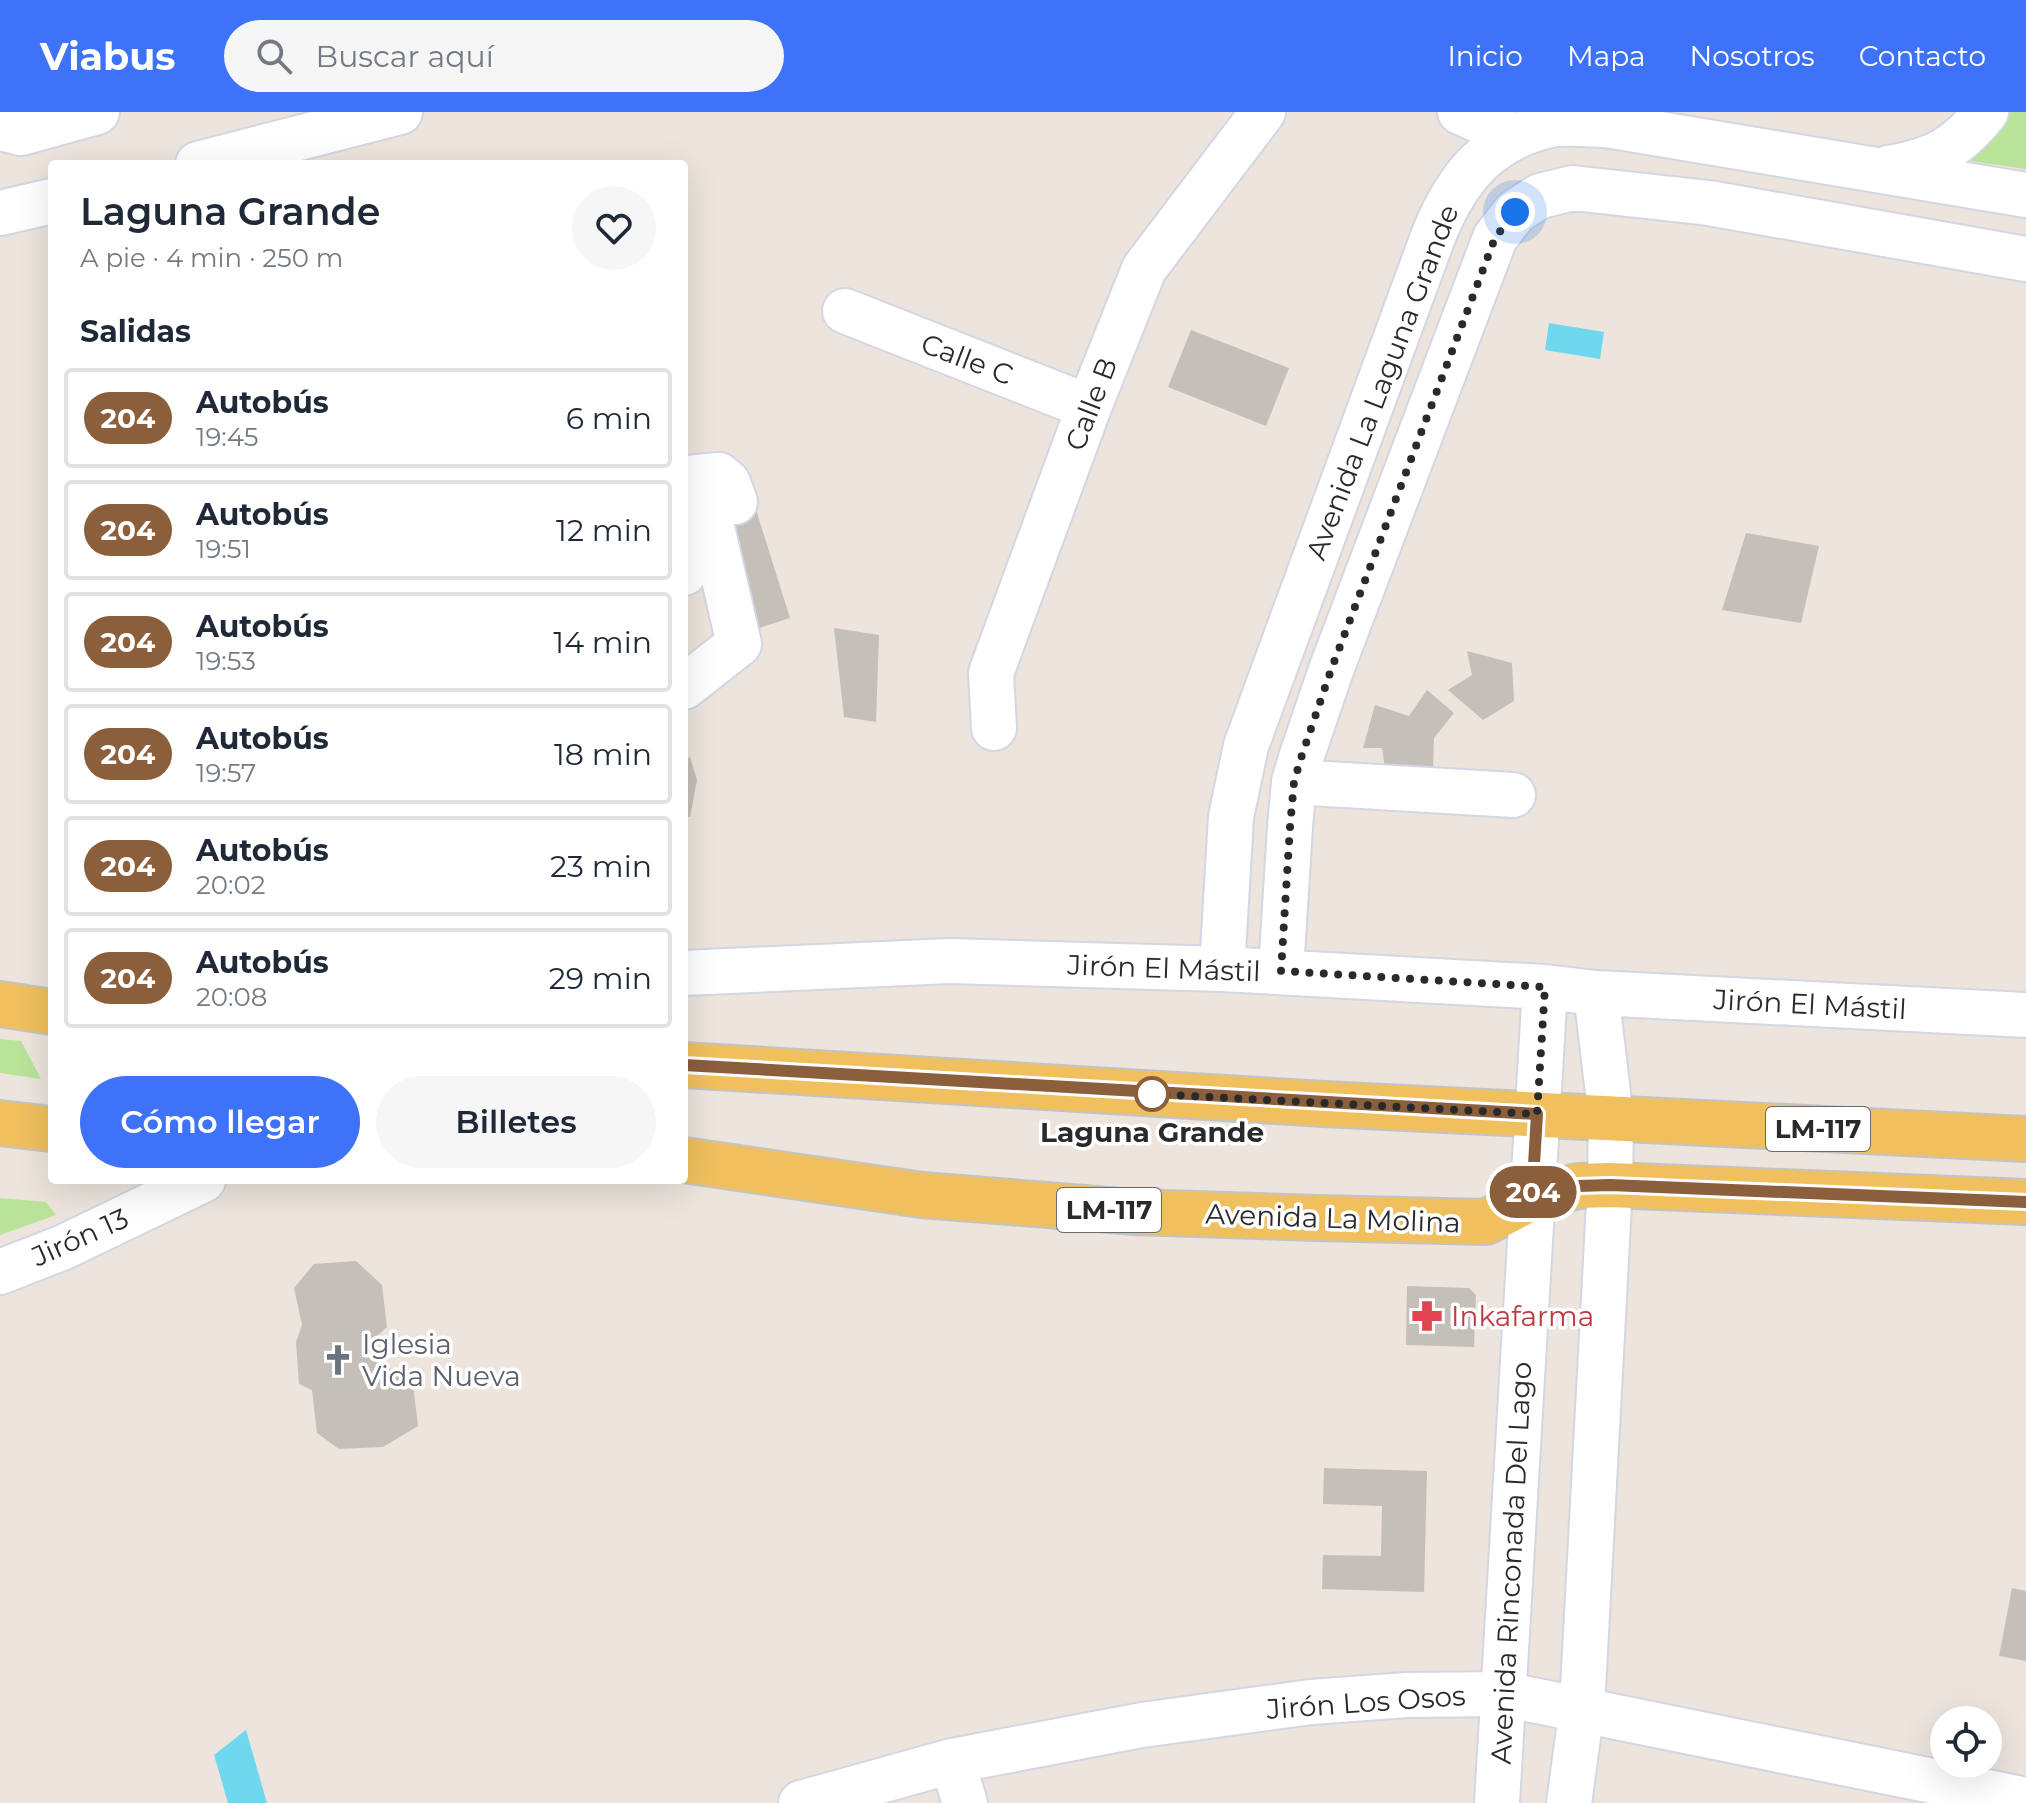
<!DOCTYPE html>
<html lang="es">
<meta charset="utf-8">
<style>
body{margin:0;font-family:Montserrat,sans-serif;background:#f6f6f7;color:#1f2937;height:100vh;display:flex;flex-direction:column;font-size:30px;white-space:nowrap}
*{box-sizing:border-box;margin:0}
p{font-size:26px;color:#747a83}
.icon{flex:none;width:44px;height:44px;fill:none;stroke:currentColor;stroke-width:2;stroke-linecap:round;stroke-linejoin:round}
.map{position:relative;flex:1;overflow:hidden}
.sheet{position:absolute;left:48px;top:48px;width:640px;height:1024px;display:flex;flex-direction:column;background:#fff;border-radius:8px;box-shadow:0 8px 32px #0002}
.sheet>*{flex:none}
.badge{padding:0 16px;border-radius:26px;font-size:28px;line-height:52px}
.buttons{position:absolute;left:1930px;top:1594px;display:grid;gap:16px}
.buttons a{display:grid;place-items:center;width:72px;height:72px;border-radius:50%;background:#fff;box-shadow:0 8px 32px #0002;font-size:40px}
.you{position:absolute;width:40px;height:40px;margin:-20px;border:6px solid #fff;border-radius:50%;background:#1a73e8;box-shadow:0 0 0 12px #1a73e833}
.map>.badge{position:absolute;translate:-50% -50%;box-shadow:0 0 0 4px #fff}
h2{padding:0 32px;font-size:30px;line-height:72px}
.round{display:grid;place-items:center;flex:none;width:84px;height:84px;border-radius:42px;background:#f6f6f7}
.summary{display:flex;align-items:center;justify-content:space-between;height:136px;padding:0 32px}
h1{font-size:38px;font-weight:600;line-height:60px}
.button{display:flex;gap:16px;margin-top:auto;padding:16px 32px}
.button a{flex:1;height:92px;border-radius:48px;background:#3d72f9;color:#fff;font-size:32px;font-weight:600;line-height:92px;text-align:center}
.button a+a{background:#f6f6f7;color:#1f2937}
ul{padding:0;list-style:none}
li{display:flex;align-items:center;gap:24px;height:100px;margin:0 16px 12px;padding:0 16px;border:4px solid #e0e1e3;border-radius:8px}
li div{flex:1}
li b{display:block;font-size:30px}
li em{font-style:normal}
li .badge{min-width:88px;font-weight:700;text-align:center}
header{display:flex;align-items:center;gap:48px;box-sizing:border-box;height:112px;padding:0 40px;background:#3d72f9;color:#fff}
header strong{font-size:38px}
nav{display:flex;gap:44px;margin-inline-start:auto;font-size:28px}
.search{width:560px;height:72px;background:#f6f6f7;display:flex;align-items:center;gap:20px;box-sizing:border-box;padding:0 28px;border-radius:44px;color:#747a83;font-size:30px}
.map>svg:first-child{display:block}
.green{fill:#b9e399}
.water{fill:#70d8ee}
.building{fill:#c4bfb8}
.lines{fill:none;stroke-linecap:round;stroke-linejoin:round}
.minor-casing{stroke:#d2d7e3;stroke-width:48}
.major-casing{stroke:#c3c3c3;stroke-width:48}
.minor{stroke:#fff;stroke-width:44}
.major{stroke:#f0c05e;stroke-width:44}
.line-casing{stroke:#fff;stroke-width:18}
.line{stroke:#8b5e3c;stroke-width:12}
.walk{stroke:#2a2a2a;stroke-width:8;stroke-dasharray:0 14.4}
.stop-dot{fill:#fff;stroke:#8b5e3c;stroke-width:4}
.labels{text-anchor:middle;stroke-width:7;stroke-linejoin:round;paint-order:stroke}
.shield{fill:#fff;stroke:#6a6a6a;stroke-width:2}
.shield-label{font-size:26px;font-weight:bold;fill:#2a2a2a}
.street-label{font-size:28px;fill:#2a2a2a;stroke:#fff}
.stop-label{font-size:28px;font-weight:bold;fill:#2a2a2a;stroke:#fff}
.health-label{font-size:28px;fill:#be3a42;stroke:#fff;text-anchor:start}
.worship-label{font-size:28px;fill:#5b616d;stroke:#fff;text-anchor:start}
</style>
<header>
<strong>Viabus</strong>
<div class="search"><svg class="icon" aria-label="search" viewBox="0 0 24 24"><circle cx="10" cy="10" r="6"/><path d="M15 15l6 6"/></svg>Buscar aquí</div>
<nav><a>Inicio</a><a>Mapa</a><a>Nosotros</a><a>Contacto</a></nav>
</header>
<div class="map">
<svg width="2026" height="1691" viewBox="0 0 2026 1691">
<rect width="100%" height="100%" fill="#ece4dd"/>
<!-- green -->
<path class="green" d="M2003,0H2026V57L1963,48Z
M0,927L21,929L41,967L0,961Z
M0,1086L46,1090L56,1103L0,1123Z"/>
<!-- water -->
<path class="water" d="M1549,211L1604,220L1600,247L1545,238Z
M246,1618L267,1691H228L214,1643Z"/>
<!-- building -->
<path class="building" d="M1191,218L1289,256L1266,314L1168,275Z
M752,385L790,506L759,516L720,395Z
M1746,421L1819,434L1801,511L1722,498Z
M834,516L879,523L876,610L844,605Z
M1467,539L1512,551L1514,589L1483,608L1448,578L1472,563Z
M1427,578L1454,601L1434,626L1433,657L1385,656L1382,636H1363L1375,593L1409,604Z
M690,645L697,668L690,705H684V648Z
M356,1149L382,1173L387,1215L365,1235L394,1260L412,1264L418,1314L383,1335L339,1337L317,1321L312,1278L299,1272L296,1230L302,1213L294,1176L314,1152Z
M1407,1174L1469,1176L1476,1183L1474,1235L1406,1233Z
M1324,1356L1427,1359L1424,1480L1322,1477L1323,1443L1381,1444L1382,1394L1323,1392Z
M2012,1476L2026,1479V1549L1999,1544Z"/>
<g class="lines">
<defs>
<path id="minor" d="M1460,0L1514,24
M0,16L21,21L97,0
M198,52L400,0
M1888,56C1935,48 1956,37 1986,0
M0,101L52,89
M845,199L1089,295
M684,379L696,365L719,363L728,371L735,390
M684,461L692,398L711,411L739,532L684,575
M994,616L991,561L1089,295L1144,157L1263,0
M1294,670L1513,683
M1222,857L1231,705L1246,634L1434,122C1457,66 1488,27 1550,13C1567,10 1588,13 1606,13L2026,83
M1281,859L1290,715L1294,670L1301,646L1331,558L1495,126L1515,100L1540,84L1573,76L1709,91L2026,147
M684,861L949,849L1222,857L1545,875L1596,881L2026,903
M0,1160L64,1135L203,1068
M952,1649L965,1691
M801,1691L952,1649L1142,1613L1311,1590L1407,1583L1503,1582L2026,1688
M1497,1691L1545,875
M1569,1691L1582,1596L1610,1073L1611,1006L1596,881"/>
<path id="major" d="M0,892L52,900
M684,953L1324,992L2026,1027
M0,1011L52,1017
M684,1048L922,1083L1135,1100L1317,1106L1486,1110L1532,1086L1578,1074L1610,1073L2026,1090"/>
</defs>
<!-- minor casing -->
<use href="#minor" class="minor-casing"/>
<!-- major casing -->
<use href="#major" class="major-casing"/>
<!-- minor -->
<use href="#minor" class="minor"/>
<!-- major -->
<use href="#major" class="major"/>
</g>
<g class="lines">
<defs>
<path id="line" d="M684,953L1537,1002L1532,1086L1578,1074L1610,1073L2026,1090"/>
</defs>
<!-- line casing -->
<use href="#line" class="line-casing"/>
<!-- line -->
<use href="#line" class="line"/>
<!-- walk -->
<path class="walk" d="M1152,982L1537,1002L1545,875L1281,859L1290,715L1294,670L1301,646L1331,558L1495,126L1515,100"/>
</g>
<!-- icons -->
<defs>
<symbol id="pharmacy-bare" viewBox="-9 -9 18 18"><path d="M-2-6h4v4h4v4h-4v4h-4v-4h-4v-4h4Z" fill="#e0444e" stroke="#fff" stroke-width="2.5" paint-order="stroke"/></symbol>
<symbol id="church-bare" viewBox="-9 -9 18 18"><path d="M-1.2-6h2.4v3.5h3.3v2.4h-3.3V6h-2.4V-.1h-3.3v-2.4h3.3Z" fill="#6b7280" stroke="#fff" stroke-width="2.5" paint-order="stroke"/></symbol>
</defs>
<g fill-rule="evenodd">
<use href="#pharmacy-bare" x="1405" y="1182" width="44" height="44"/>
<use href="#church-bare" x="316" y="1226" width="44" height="44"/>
</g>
<!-- markers -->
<circle class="stop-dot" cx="1152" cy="982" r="16"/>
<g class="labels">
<!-- shield labels -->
<g class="shield">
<rect x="1766" y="995" width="104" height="44" rx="6"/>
<rect x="1057" y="1076" width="104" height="44" rx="6"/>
</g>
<g class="shield-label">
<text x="1818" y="1026">LM-117</text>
<text x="1109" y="1107">LM-117</text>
</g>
<!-- street labels -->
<g class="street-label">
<text transform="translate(967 247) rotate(21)" y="10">Calle C</text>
<text transform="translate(1382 270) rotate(-69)" y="10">Avenida La Laguna Grande</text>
<text transform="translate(1091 292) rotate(-69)" y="10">Calle B</text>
<text transform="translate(1164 856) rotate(2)" y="10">Jirón El Mástil</text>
<text transform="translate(1810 892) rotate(3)" y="10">Jirón El Mástil</text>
<text transform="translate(1333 1106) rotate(2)" y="10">Avenida La Molina</text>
<text transform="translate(80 1125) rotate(-24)" y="10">Jirón 13</text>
<text transform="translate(1511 1451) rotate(-87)" y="10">Avenida Rinconada Del Lago</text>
<text transform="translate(1366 1590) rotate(-4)" y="10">Jirón Los Osos</text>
</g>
<!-- stop labels -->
<g class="stop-label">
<text x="1152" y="1030">Laguna Grande</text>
</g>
<!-- health labels -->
<g class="health-label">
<text x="1451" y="1214">Inkafarma</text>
</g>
<!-- worship labels -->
<g class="worship-label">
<text x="362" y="1242">Iglesia<tspan x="362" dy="32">Vida Nueva</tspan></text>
</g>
</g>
</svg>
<div class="buttons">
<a><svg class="icon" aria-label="locate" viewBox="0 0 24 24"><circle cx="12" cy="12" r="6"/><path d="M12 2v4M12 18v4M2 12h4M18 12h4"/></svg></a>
</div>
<div class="you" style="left:1515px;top:100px"></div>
<b class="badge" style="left:1533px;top:1080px;background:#8b5e3c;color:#fff">204</b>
<section class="sheet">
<div class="summary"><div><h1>Laguna Grande</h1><p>A pie · 4 min · 250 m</p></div><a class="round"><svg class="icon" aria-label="heart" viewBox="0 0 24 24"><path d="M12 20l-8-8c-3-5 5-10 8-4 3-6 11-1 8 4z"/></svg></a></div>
<h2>Salidas</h2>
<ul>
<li><span class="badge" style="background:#8b5e3c;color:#fff">204</span><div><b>Autobús</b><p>19:45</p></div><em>6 min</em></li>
<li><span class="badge" style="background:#8b5e3c;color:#fff">204</span><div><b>Autobús</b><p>19:51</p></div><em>12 min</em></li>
<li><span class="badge" style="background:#8b5e3c;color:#fff">204</span><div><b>Autobús</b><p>19:53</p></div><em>14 min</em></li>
<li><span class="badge" style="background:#8b5e3c;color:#fff">204</span><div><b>Autobús</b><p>19:57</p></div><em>18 min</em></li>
<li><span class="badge" style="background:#8b5e3c;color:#fff">204</span><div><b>Autobús</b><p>20:02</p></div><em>23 min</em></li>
<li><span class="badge" style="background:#8b5e3c;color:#fff">204</span><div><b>Autobús</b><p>20:08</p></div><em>29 min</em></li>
</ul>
<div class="button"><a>Cómo llegar</a><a>Billetes</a></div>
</section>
</div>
